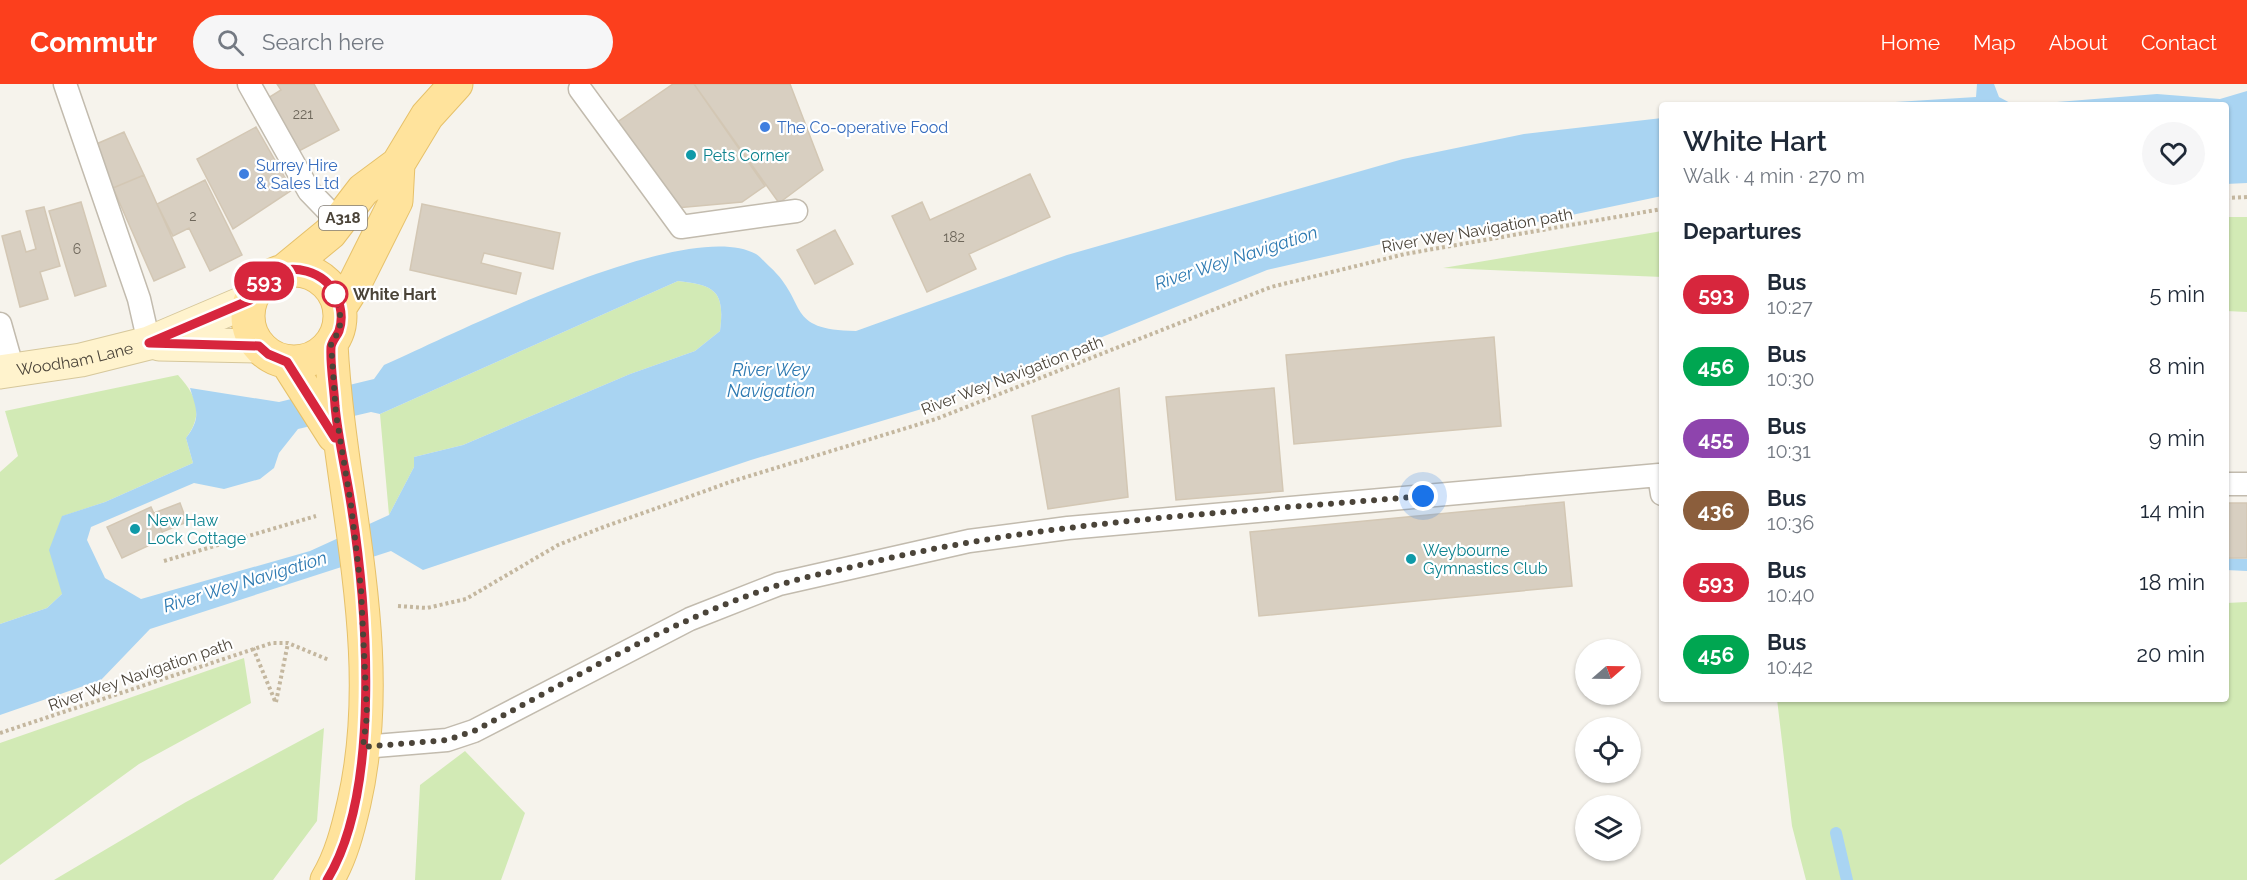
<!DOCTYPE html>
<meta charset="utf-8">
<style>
body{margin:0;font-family:Raleway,sans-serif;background:#f6f6f7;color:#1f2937;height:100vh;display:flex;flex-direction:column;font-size:22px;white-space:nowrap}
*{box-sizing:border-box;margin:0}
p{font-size:20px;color:#747a83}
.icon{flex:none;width:33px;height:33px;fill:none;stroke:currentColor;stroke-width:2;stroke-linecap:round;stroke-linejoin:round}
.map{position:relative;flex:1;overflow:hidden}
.panel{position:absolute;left:1659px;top:18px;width:570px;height:600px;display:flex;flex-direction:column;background:#fff;border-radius:6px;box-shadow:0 2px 4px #0004}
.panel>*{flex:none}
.badge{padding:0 12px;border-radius:20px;font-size:21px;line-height:39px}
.needle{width:39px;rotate:70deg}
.fabs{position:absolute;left:1575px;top:555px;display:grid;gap:12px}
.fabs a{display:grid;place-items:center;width:66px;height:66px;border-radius:50%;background:#fff;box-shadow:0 2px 4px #0004;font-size:30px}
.you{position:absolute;width:30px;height:30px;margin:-15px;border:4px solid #fff;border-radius:50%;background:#1a73e8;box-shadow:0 0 0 9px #1a73e833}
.map>.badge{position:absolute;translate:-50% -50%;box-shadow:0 0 0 3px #fff}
h2{padding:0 24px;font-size:22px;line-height:54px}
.round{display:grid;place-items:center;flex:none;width:63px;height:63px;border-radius:32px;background:#f6f6f7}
.headline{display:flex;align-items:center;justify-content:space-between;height:102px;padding:0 24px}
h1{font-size:28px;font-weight:600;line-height:45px}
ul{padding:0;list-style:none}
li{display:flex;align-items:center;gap:18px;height:72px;padding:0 24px}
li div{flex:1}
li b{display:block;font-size:22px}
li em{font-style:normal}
li .badge{min-width:66px;font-weight:700;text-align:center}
header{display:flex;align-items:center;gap:36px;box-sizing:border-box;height:84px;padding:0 30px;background:#fc3f1d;color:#fff}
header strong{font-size:28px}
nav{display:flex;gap:33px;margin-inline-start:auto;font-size:21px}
.search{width:420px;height:54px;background:#f6f6f7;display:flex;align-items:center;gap:15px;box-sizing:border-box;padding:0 21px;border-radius:33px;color:#747a83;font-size:22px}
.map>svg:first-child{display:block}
.green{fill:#d2eab5}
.water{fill:#a9d4f2;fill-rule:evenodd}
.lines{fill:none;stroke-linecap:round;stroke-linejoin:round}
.stream{stroke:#a9d4f2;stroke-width:12}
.building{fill:#d8cfc1;stroke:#d3c7b4;stroke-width:1.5}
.lane-casing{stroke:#c2bbae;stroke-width:25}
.secondary-casing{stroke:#d6c79b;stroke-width:35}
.primary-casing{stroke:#e6c16a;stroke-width:35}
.path{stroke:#c4b79f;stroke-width:4;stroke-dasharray:3 3;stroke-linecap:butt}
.lane{stroke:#fff;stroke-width:22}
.secondary{stroke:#fff3cd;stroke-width:33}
.primary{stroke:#ffe39c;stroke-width:33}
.line-casing{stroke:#fff;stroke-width:14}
.line{stroke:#d7263d;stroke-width:9}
.walk{stroke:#4b4439;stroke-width:6;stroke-dasharray:0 10.8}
.shop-dot{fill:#3f7fe0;stroke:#fff;stroke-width:2}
.culture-dot{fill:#0f9aa8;stroke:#fff;stroke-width:2}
.stop-dot{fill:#fff;stroke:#d7263d;stroke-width:3}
.labels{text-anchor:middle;stroke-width:4.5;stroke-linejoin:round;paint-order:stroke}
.number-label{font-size:14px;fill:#6e675b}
.shield{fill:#fff;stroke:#817c74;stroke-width:1.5}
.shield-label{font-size:15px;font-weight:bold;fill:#4b4439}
.shop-label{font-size:16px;fill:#366cbe;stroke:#fff;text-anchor:start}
.culture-label{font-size:16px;fill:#0d838f;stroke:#fff;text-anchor:start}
.street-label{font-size:16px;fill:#4b4439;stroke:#fff}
.stop-label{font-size:16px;font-weight:bold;fill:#4b4439;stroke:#fff;text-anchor:start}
.water-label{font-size:18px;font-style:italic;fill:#2e7ab2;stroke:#fff}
</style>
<header>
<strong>Commutr</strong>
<div class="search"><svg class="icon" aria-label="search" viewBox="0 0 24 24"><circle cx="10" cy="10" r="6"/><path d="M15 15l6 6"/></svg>Search here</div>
<nav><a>Home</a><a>Map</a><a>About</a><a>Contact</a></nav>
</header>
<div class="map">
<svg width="2247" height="796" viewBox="0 0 2247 796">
<rect width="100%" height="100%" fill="#f6f3ec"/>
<!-- green -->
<path class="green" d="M2226,133H2247V228L2226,227Z
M1662,147V193L1443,184Z
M678,197C716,201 725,208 720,247L695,267L630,290L463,361L414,373V383L389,431L380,330Z
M178,291C197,312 204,330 186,354L193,379L105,418L63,432L62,510L47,524L0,540V388L18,372L5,327Z
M2247,518V796H1806L1792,742L1777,615H2226V519Z
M244,574L251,619L139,680L0,781V659Z
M324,644L317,737L273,796H54L186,718Z
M465,667L525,729L501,796H415L420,701Z"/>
<!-- water -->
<path class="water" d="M1977,0H1994L1999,13L2014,21H1847L1976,13Z
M2247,7V99L2226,100V21H2019L2157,10L2220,15Z
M1662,34V112L1543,137L1403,155L1267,186L935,321L751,376L423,486L391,467L150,545L101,596L0,631V540L47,524L62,510L49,466L62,432L105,418L193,379L186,354C201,334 197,327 190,304L279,318L374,295L384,281C456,249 686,132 756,170C761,173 765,179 770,183C809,219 784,246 856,247L1067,171L1403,75L1524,50ZM678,197C716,201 725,208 720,247L695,267L630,290L463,361L414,373V383L389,431L310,467L141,515L105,494L87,456L91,443L194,399L224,405L260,395L274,384L279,369L298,345L371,328L380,330Z"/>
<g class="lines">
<!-- stream -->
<path class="stream" d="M2226,480L2247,481
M1836,749L1847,796"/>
</g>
<!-- building -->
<path class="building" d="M277,0H314L339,46L297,68L268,14L281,6Z
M673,0H694L765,102L742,118L676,124L616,39Z
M694,0H790L823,86L779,119Z
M256,43L292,106L233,145L197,75Z
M124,48L144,91L113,104L94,61Z
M1030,90L1050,133L969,170L976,185L927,208L892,132L922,118L930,136Z
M144,91L185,183L154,197L113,104Z
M205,96L242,171L210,187L189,144L173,152L157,120Z
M81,118L106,202L75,212L49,127Z
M422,120L560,149L553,185L484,169L481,179L521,189L516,210L410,186Z
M44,123L60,182L40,188L48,215L20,223L2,152L20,147L26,168L36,165L26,127Z
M835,146L853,180L815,200L797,166Z
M1494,253L1501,342L1294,360L1286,271Z
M1119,304L1128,413L1048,425L1032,332Z
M1274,304L1283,407L1176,416L1166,313Z
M1564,418L1572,502L1259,532L1250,448Z
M180,419L187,438L162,448L154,429Z
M2226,419H2247V474H2226Z
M151,423L165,454L122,474L107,443Z"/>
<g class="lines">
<defs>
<path id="lane" d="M65,0L139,215L149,259
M249,0L309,107L339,138
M580,5L681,143L796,127
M0,240L13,286
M2226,400H2247
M363,663L447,656L474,647L690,535L779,500L969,457L1068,444L1659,391L1662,410"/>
<g id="secondary">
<path d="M159,260L259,262"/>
<path id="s1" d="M0,288L81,276L149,259L250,216"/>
</g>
<path id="primary" d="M248 232a46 46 0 1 1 92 0a46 46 0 1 1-92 0Z
M285,186L330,149L363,106L398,80L427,32L456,0
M340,223L354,201L396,117L398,80
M287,278L334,352
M327,796C341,773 348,745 354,719C389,566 339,413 331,260"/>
</defs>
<!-- lane casing -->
<use href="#lane" class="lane-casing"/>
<!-- secondary casing -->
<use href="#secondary" class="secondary-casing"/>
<!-- primary casing -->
<use href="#primary" class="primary-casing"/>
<!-- path -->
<path class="path" d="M2226,114L2247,113
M164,477L316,432
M398,522L427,524L466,515L558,461L601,444L733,397L936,335L1271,203L1405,170L1662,125
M253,564L275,617
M276,618L288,559
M0,649L272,559H288L329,576"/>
<!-- lane -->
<use href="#lane" class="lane"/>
<!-- secondary -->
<use href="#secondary" class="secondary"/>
<!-- primary -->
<use href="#primary" class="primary"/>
</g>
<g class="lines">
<defs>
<path id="line" d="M327,796C382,707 367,521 351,420C346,387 338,355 335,322C334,303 330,282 331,263C332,257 337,252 339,247C343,235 341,222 336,211C324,187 292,178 270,192C260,198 255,207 250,216L149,259L259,262L268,270L287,278L335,354"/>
</defs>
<!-- line casing -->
<use href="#line" class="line-casing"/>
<!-- line -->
<use href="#line" class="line"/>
<!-- walk -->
<path class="walk" d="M335,210L341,235L339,247L331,260L336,330L351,421L361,505L367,631L363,663L447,656L474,647C573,595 672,535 779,501C804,493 830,488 856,482C1041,436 1234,429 1423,412"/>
</g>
<!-- markers -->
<g class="shop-dot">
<circle cx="765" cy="43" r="6"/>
<circle cx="244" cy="90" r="6"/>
</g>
<g class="culture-dot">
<circle cx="691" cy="71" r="6"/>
<circle cx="135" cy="445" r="6"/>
<circle cx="1411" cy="475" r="6"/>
</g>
<circle class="stop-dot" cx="335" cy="210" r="12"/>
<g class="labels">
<!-- number labels -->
<g class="number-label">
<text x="303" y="35">221</text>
<text x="193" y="137">2</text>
<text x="954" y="158">182</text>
<text x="77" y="170">6</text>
</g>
<!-- shield labels -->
<rect class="shield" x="319" y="122" width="48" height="24" rx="4.5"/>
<g class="shield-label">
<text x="343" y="139">A318</text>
</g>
<!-- shop labels -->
<g class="shop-label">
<text x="777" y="49">The Co-operative Food</text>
<text x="256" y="87">Surrey Hire<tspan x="256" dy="18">&amp; Sales Ltd</tspan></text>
</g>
<!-- culture labels -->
<g class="culture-label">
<text x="703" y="77">Pets Corner</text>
<text x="147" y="442">New Haw<tspan x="147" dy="18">Lock Cottage</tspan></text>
<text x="1423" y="472">Weybourne<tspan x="1423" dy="18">Gymnastics Club</tspan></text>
</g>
<!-- street labels -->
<g class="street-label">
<text transform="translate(1477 146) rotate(-10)" y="6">River Wey Navigation path</text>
<text dy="6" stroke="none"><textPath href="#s1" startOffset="76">Woodham Lane</textPath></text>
<text transform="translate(1012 291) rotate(-21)" y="6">River Wey Navigation path</text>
<text transform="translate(140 590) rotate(-19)" y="6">River Wey Navigation path</text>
</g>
<!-- stop labels -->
<g class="stop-label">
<text x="353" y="216">White Hart</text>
</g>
<!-- water labels -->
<g class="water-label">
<text transform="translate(1236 174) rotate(-18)" y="6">River Wey Navigation</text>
<text x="771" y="292">River Wey<tspan x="771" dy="21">Navigation</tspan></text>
<text transform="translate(245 498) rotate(-17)" y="6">River Wey Navigation</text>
</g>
</g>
</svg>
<div class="fabs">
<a><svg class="needle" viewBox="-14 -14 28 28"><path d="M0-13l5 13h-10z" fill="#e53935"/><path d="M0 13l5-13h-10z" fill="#747a83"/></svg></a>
<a><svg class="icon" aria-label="locate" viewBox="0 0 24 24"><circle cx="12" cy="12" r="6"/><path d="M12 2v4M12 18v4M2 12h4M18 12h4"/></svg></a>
<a><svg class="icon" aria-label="layers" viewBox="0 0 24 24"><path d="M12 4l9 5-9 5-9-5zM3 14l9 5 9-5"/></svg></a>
</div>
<div class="you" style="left:1423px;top:412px"></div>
<b class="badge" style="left:264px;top:197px;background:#d7263d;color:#fff">593</b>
<section class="panel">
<div class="headline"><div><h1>White Hart</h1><p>Walk · 4 min · 270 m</p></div><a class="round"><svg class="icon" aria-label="heart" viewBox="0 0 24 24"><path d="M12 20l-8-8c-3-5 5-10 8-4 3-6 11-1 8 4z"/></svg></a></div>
<h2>Departures</h2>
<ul>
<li><span class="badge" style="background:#d7263d;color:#fff">593</span><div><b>Bus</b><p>10:27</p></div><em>5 min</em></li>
<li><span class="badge" style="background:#00a651;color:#fff">456</span><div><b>Bus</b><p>10:30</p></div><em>8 min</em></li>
<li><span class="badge" style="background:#8e44ad;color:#fff">455</span><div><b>Bus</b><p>10:31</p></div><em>9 min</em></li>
<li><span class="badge" style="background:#8b5e3c;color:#fff">436</span><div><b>Bus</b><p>10:36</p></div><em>14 min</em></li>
<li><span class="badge" style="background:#d7263d;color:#fff">593</span><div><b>Bus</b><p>10:40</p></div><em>18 min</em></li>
<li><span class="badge" style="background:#00a651;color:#fff">456</span><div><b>Bus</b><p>10:42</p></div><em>20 min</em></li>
</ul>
</section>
</div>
